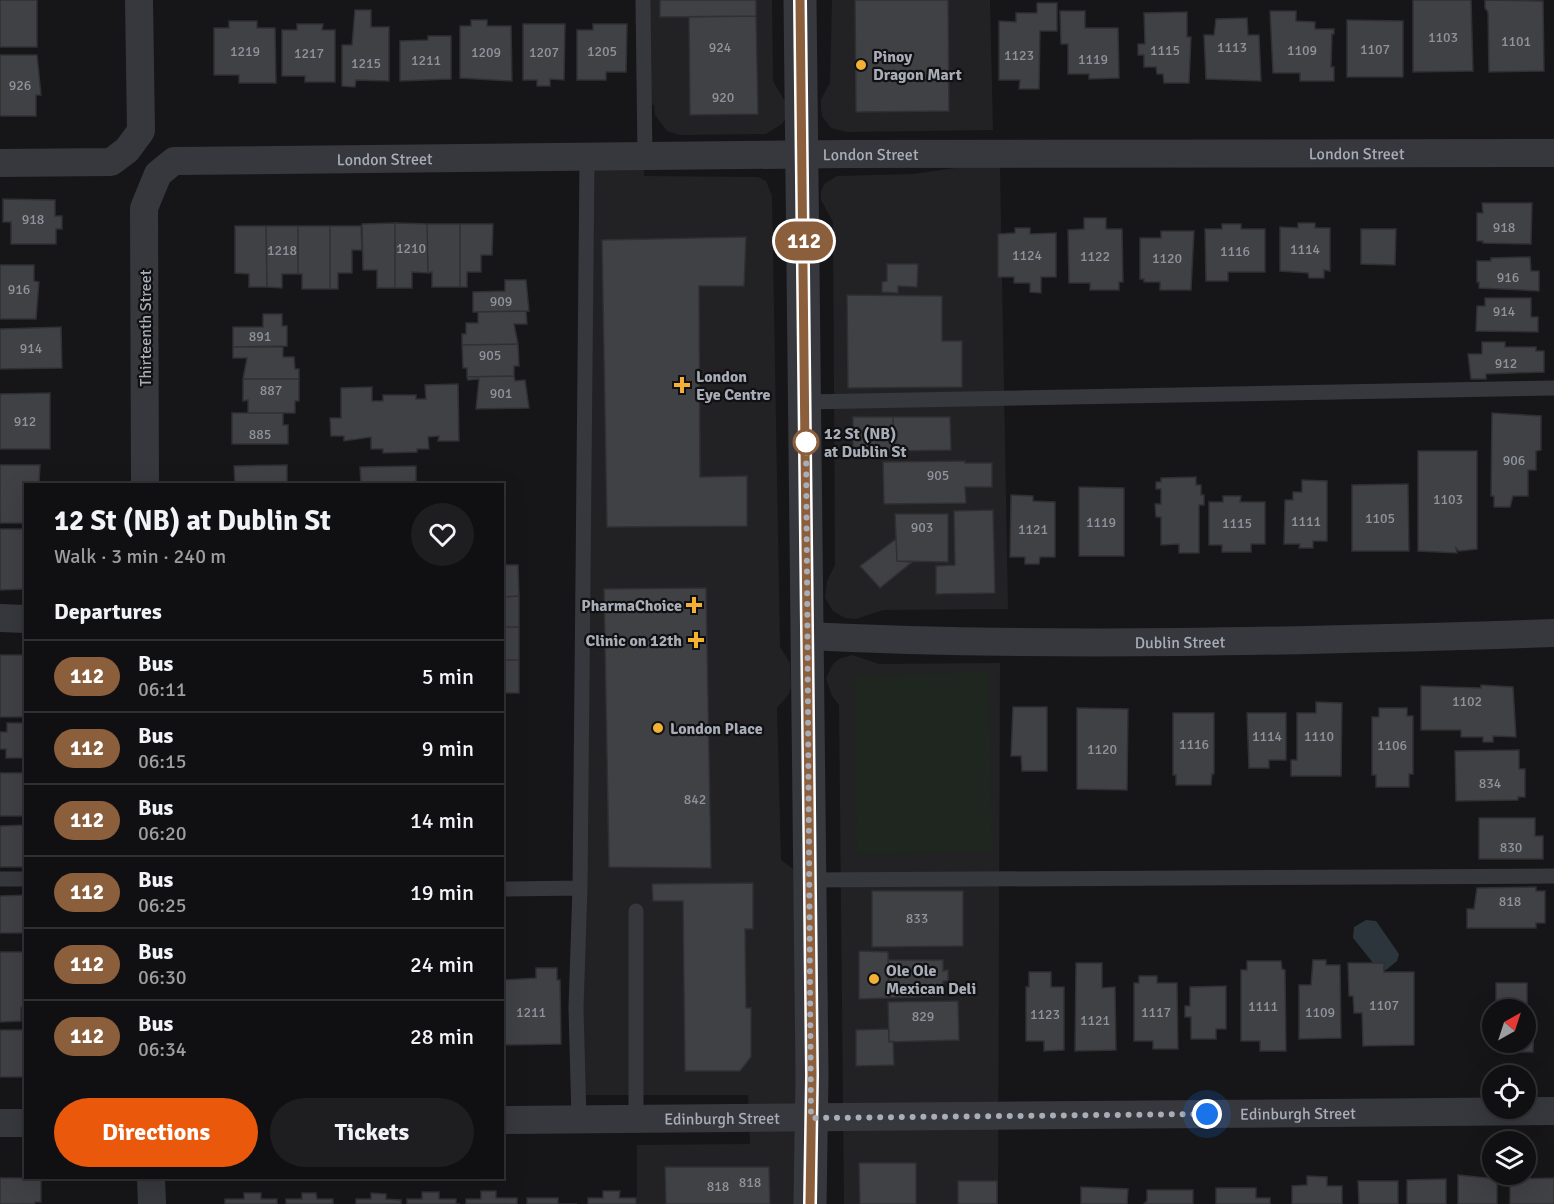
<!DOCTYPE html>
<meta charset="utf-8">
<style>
body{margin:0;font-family:Signika,sans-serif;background:#1e1e20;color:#f1f3f6;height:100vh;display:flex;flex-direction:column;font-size:22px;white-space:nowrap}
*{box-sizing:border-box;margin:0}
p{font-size:20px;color:#9c9d9f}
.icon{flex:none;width:33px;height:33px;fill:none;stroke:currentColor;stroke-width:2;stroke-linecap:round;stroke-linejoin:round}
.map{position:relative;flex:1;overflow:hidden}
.drawer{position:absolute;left:24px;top:483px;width:480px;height:696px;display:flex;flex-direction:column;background:#101012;border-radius:0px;box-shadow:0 6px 24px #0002,0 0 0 2px #303032}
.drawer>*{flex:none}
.badge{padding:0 12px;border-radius:20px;font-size:21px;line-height:39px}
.needle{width:39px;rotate:39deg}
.controls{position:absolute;left:1482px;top:999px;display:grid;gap:12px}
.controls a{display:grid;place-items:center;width:54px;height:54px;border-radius:50%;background:#101012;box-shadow:0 6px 24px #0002,0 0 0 2px #303032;font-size:30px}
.you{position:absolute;width:30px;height:30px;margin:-15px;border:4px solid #fff;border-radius:50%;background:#1a73e8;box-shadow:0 0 0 9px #1a73e833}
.map>.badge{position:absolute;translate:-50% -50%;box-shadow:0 0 0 3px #fff}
h2{padding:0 30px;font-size:22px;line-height:54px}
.round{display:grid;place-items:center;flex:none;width:63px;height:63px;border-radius:32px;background:#1e1e20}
.headline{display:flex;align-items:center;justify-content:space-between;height:102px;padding:0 30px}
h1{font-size:28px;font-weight:700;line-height:45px}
.button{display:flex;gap:12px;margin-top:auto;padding:12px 30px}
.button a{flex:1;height:69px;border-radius:36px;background:#ea580c;color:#fff;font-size:24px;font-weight:700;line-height:69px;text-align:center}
.button a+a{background:#1e1e20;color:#f1f3f6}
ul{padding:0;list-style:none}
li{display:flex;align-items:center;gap:18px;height:72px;padding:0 30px;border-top:2px solid #303032}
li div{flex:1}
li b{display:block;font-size:22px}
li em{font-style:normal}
li .badge{min-width:66px;font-weight:700;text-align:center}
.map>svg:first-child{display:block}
.built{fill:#222225}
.green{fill:#1e261f}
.water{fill:#2c353c}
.building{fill:#404145;stroke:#303034;stroke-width:1.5}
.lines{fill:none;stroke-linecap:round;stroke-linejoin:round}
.service{stroke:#37383d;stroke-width:15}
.minor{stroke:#37383d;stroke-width:28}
.tertiary{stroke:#37383d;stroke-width:33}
.line-casing{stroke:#fff;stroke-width:14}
.line{stroke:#8b5e3c;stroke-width:9}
.walk{stroke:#a8adb8;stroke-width:6;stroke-dasharray:0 10.8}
.poi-dot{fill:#f2b134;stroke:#111113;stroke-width:2}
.stop-dot{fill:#fff;stroke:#8b5e3c;stroke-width:3}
.labels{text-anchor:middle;stroke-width:4.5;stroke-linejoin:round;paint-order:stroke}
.number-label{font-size:14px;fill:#8e929b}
.poi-label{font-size:16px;font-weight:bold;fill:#a8adb8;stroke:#111113;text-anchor:start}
.street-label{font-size:16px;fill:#a8adb8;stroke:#111113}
.stop-label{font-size:16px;font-weight:bold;fill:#a8adb8;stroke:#111113;text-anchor:start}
</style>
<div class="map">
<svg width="1554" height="1204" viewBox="0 0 1554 1204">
<rect width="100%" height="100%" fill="#161618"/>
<!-- built -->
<path class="built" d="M643,0H772L773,81L787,105V116L782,124L766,134L680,135L667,131L655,115L654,105L644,103Z
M832,0H990L993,130L847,132L831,128L822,116L821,108V99L830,83Z
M645,158L644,176L758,177L766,181L772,196L780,647L790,663L791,686L789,694L777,708L781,860L808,880L810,1204H637V1145L750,1144L748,1095H578L587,159Z
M962,167H1000L1008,609L883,610L856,619L845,618L833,611L825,598L827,581L835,565L833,222L821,200V191L824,184L837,176L913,174Z
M852,655L879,664L1000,663L998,1204H844L839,705L832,696L826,678L833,664L839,659Z"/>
<!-- green -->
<path class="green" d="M989,672L992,852L857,855L854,675Z"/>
<!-- water -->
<path class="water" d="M1366,920L1376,921L1399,954L1397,961L1386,970L1378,969L1353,938L1354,927Z"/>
<!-- building -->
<path class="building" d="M0,0H37V47H0Z
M660,0H756V16L660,17Z
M855,0H948L949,111L856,112Z
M1413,0H1471L1473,71L1413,72Z
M1485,0L1543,1L1544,71L1489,72L1488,12L1485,8Z
M1037,3H1057V31H1040L1039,89H1019L1020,80H999V21L1016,22V13H1037Z
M355,10H371V27H389V81L356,80L355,87L342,86V45H352Z
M1060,11H1085V28H1118L1119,78L1089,79V74H1068V44H1061Z
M1270,11H1296V21L1315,22V29H1334V34H1332L1331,67H1334V81H1300V73H1273Z
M1187,12V37H1191L1189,83H1164L1163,74H1157L1156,67H1144V55H1138V44H1145L1144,13Z
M756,16L758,114L690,115L689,17Z
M1247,18L1248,35H1259L1261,81L1206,79L1204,35H1214L1216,19Z
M471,20H487V26H511L512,81L460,78V26H471Z
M1347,20L1403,21V77H1347Z
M229,21H257V28H275L276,83H239V75H214V28H229Z
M297,24H323L322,30H335V82H305V76H282V30H297Z
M523,24H565L564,80L550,79V86H537V80H523Z
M593,24H627L626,72H606V80H577V30H593Z
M428,36H451V79L400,81V41L428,40Z
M0,55H37L41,95H36V116H0Z
M3,199L55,200V216H62V229H56V244H11V222H3Z
M1482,203H1532L1531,244L1483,243V241H1477V213H1483Z
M1084,218H1106V229H1122L1123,282H1119V290H1090V283H1069L1068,230L1084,229Z
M395,223L427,224L428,273L412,272V288H395Z
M395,223V288H377V270H363L362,224Z
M1298,223H1315V228H1330V271L1324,270V278H1309L1308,273L1280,271V227L1298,228Z
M427,224H460V287H432V272L428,273Z
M460,224H493L492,255H481V272H467V287H460Z
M1222,224H1241V229H1265V272H1228V281H1206L1205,229H1222Z
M235,226H266L267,287H249V274L235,273Z
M266,226H298V274H282V288L267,287Z
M298,226H330V289H302V274H298Z
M330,226H361L362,250H352V273H338V289H330Z
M1015,228H1030V234L1056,233V277H1041V293L1030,292V283H1014V277H998V234L1015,233Z
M1361,229H1396L1395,265L1361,264Z
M1161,231H1194L1191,290H1160V282H1144V279H1140V238H1161Z
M746,237L744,286H699L700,477L747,476V526L607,527L602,240Z
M1530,257L1531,271H1539V291L1479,288V282H1477V261H1491V258Z
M887,264H918L917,287L898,286V293L882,292V282L887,281Z
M0,265H34V281L39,282L36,319H0Z
M505,280H526L529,311L473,312V292L505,291Z
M847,295L942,296V341H962V387L848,388Z
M1485,298H1531V317H1538V332L1476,331L1477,306H1485Z
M526,311L527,324H514L518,344L462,345V334H466V323H478V312Z
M263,314H282V326H287V346L233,347V327H263Z
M61,327L62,368L0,369V329Z
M1482,342H1505V347H1536V351H1544V372L1486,374V379H1471L1468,354H1482Z
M518,344L519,366H514V376L467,377V368H463L462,345Z
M233,347H283V357H294L295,369H299V379H243L247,358H233Z
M514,376L515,381L525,380L529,408L476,409L479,379L468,380L467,377Z
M243,379H299V401H295V413H248V400L243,401Z
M458,384L459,441H438L439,436L428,437L429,449H417V452L383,453V449H371V437L344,441V436H331L330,418H341V388L372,387V401H383V395H416V399H426L425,385Z
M50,393V449H0V394Z
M232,413H283V425H288V444H232Z
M1492,413L1541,416V450L1536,451V470H1528V496H1513L1510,507H1494V496H1491Z
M853,417H893L894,451H853Z
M893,417H950L951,450L894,451Z
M1418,451H1477V549L1459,551L1456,548L1457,553L1418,551Z
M965,461V463H992V487H965L966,503L884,504L883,462Z
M0,465H40L39,484H26V523H0Z
M287,465V483L235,484L234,466Z
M416,466V484H361L360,467Z
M1196,477V485H1201V495H1204V505H1199V553H1179V544L1161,545V517H1156L1155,504H1161V489H1156V482H1161V478Z
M1302,480L1327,481V541H1313V548H1299L1300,544H1284L1285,500H1293V492H1302Z
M1408,484L1409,551H1352V485Z
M1079,487L1124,488V556H1079Z
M1011,495L1033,496V501L1055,502V557H1040L1039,564H1025V557H1010Z
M1223,496H1241L1240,502H1265V544H1251V552H1222V545H1209V502H1223Z
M993,510L995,593L936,594V566L955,565L954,511Z
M895,514H948V562L897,561Z
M0,529H26V589L0,590Z
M896,539L897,561L912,562L880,588L860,566Z
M502,565H518L519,596L502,597Z
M706,588L711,868L609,867L604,589Z
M519,596V627H502V597Z
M502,627H519V660H502Z
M0,655H26V717H0Z
M502,660H519V693H502Z
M1481,685L1513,687L1516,737L1493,736V742H1483V737H1461V730H1421V686L1481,688Z
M1316,702L1342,703L1341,776H1291V760H1297V713H1316Z
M1013,707H1047V771H1022L1021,756H1011Z
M1077,708L1128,709L1127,790L1077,789Z
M1379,708H1407V716H1413V774H1409V787H1376V775H1372V717H1379Z
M1173,713H1214V774H1212L1211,785H1176V775H1173Z
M1247,713H1286V760H1269V768H1249Z
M7,723H26V758H6V749H0V732H7Z
M1519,750V769H1525V797H1518V800L1456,801L1455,751Z
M0,773H26V816H0Z
M1479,818H1535V836H1543V859H1479Z
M26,825V867H0V826Z
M753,883V929H745L746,1008H751V1057L740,1071H685L683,901H653L652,884Z
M1536,887V891H1545V923H1536V928H1467V909H1474L1477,888Z
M872,891H963V946L872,947Z
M26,895V933H0V896Z
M859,951L888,952L889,998L859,999Z
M0,952H26V1007H21V1021L0,1022Z
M888,960H943V971L948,970V981H943V996L889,998Z
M1313,960H1326V965H1340L1341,1038L1299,1039V985H1311Z
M1247,961H1281L1282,969L1285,970L1286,1051H1260V1041H1241V970H1247Z
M1076,963H1102V988L1115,987L1116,1050L1075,1051Z
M1348,963H1384V972H1414V1045L1363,1046L1362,1013H1354L1353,996H1349Z
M536,968H557V980H560L561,1044L502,1045V980L536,978Z
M1029,972H1051V987H1064V1050L1044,1051V1041H1026V987H1029Z
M1139,976H1157V983H1177L1178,1049H1153V1041H1134V983H1139Z
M1496,983H1527V1013H1534L1533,1052H1508V1049H1498L1495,1045V1042H1526V1010H1496Z
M1226,986V1029H1216V1039H1191V1017H1185V1006H1190V987Z
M958,1001L959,1040L889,1042L888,1002Z
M889,1029V1042L893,1041L894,1065L856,1066V1030Z
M0,1030H26V1077H0Z
M859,1163H916V1204H860Z
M665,1167H769L770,1204H666Z
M1458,1175L1497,1179V1204H1458Z
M1307,1176L1327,1177V1186H1342V1204H1292V1186L1307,1185Z
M0,1178H41V1202H35V1204H0Z
M1554,1178V1204H1510V1179Z
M1446,1179V1204H1407V1180Z
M958,1181H997V1204H958Z
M1358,1181H1398V1204H1359Z
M1081,1187L1128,1189L1127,1204H1081Z
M1216,1188H1256V1198H1270V1204H1216Z
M1147,1190H1193V1204H1144L1147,1201Z
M481,1191H496V1198H517V1204H466V1199H481Z
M603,1191H620L619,1198H636V1204H588V1198H603Z
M422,1192H439V1199H456V1204H460H407V1199H422Z
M244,1193H261V1199H277V1204H225V1199H244Z
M302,1193H316L317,1199H333V1204H286V1199H302Z
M371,1193L386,1194V1199L401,1200V1204H356V1199H371Z
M527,1198H558V1204H577H527Z"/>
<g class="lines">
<!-- service -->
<path class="service" d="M643,0L645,158
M806,402L1554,388
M0,879H26
M808,880L1554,876
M502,889L580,888
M636,911V1118
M579,1119L576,1008L580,888L587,159"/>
<!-- minor -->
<g class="minor">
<path d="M0,163L111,162L127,150L141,131L139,0"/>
<path id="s1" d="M145,484L144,208L158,174L174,161L846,154L1554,153"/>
<path d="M0,618L26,619"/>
<path id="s2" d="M806,636C1055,648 1305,641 1554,633"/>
<path id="s3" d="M502,1120L1554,1111"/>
<path d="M0,1123H26"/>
<path d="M151,1178L152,1204"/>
</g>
<!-- tertiary -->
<path class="tertiary" d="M800,0L812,1075L810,1204"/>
</g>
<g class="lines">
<defs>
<path id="line" d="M800,0L812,1075L810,1204"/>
</defs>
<!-- line casing -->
<use href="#line" class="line-casing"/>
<!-- line -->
<use href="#line" class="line"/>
<!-- walk -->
<path class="walk" d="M806,442L811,1118L1207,1114"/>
</g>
<!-- markers -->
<g class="poi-dot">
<circle cx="861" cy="65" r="6"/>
<path d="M679 376h6v6h6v6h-6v6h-6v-6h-6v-6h6z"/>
<path d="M691 596h6v6h6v6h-6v6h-6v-6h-6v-6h6z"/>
<path d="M693 631h6v6h6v6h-6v6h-6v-6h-6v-6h6z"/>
<circle cx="658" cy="728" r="6"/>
<circle cx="874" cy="979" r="6"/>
</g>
<circle class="stop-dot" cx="806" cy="442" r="12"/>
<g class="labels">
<!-- number labels -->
<g class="number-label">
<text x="1443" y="42">1103</text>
<text x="1516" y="46">1101</text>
<text x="720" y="52">924</text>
<text x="1232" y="52">1113</text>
<text x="1375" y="54">1107</text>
<text x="1165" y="55">1115</text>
<text x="1302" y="55">1109</text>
<text x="245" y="56">1219</text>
<text x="602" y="56">1205</text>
<text x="486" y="57">1209</text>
<text x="544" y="57">1207</text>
<text x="309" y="58">1217</text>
<text x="1019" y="60">1123</text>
<text x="1093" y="64">1119</text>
<text x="426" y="65">1211</text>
<text x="366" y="68">1215</text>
<text x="20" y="90">926</text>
<text x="723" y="102">920</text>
<text x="33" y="224">918</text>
<text x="1504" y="232">918</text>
<text x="411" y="253">1210</text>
<text x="1305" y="254">1114</text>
<text x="282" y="255">1218</text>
<text x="1235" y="256">1116</text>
<text x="1027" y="260">1124</text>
<text x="1095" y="261">1122</text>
<text x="1167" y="263">1120</text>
<text x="1508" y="282">916</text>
<text x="19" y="294">916</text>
<text x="501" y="306">909</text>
<text x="1504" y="316">914</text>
<text x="260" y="341">891</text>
<text x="31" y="353">914</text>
<text x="490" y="360">905</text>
<text x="1506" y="368">912</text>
<text x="271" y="395">887</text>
<text x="501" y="398">901</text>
<text x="25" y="426">912</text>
<text x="260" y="439">885</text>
<text x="1514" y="465">906</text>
<text x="938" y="480">905</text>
<text x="1448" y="504">1103</text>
<text x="1380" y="523">1105</text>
<text x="1306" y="526">1111</text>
<text x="1101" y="527">1119</text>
<text x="1237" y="528">1115</text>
<text x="922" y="532">903</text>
<text x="1033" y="534">1121</text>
<text x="1467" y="706">1102</text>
<text x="1267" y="741">1114</text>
<text x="1319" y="741">1110</text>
<text x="1194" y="749">1116</text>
<text x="1392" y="750">1106</text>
<text x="1102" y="754">1120</text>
<text x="1490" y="788">834</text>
<text x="695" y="804">842</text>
<text x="1511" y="852">830</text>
<text x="1510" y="906">818</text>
<text x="917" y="923">833</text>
<text x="1384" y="1010">1107</text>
<text x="1263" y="1011">1111</text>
<text x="531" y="1017">1211</text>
<text x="1156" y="1017">1117</text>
<text x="1320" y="1017">1109</text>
<text x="1045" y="1019">1123</text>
<text x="923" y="1021">829</text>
<text x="1095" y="1025">1121</text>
<text x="750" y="1187">818</text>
<text x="718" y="1191">818</text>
</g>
<!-- poi labels -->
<g class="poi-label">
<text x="873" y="62">Pinoy<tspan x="873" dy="18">Dragon Mart</tspan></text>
<text x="696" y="382">London<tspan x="696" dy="18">Eye Centre</tspan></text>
<text x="682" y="611" text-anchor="end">PharmaChoice</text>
<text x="682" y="646" text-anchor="end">Clinic on 12th</text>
<text x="670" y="734">London Place</text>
<text x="886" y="976">Ole Ole<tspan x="886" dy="18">Mexican Deli</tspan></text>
</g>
<!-- street labels -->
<g class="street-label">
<text dy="6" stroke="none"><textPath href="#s1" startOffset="1516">London Street</textPath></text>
<text dy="6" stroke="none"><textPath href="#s1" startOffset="1030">London Street</textPath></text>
<text dy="6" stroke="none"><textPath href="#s1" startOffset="544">London Street</textPath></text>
<text transform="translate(145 328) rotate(-90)" y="6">Thirteenth Street</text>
<text dy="6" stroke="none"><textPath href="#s2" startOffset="374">Dublin Street</textPath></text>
<text dy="6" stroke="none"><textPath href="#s3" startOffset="796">Edinburgh Street</textPath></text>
<text dy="6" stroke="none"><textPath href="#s3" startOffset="220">Edinburgh Street</textPath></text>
</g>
<!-- stop labels -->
<g class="stop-label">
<text x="824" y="439">12 St (NB)<tspan x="824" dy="18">at Dublin St</tspan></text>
</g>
</g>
</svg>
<div class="controls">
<a><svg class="needle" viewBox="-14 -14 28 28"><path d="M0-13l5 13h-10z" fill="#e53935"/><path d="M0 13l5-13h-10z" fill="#9c9d9f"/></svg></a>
<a><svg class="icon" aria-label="locate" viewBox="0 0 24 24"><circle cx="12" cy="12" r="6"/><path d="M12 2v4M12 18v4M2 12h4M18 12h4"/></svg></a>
<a><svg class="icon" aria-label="layers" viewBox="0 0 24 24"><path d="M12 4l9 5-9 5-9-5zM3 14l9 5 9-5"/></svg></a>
</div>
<div class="you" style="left:1207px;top:1114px"></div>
<b class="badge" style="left:804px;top:241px;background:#8b5e3c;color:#fff">112</b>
<section class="drawer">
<div class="headline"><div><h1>12 St (NB) at Dublin St</h1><p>Walk · 3 min · 240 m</p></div><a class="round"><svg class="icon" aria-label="heart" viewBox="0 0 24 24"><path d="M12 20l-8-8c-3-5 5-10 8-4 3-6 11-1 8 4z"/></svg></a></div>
<h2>Departures</h2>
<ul>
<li><span class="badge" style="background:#8b5e3c;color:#fff">112</span><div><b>Bus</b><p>06:11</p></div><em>5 min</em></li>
<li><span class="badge" style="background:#8b5e3c;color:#fff">112</span><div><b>Bus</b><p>06:15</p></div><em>9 min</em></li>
<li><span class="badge" style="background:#8b5e3c;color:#fff">112</span><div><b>Bus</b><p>06:20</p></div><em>14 min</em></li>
<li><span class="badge" style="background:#8b5e3c;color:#fff">112</span><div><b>Bus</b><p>06:25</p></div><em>19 min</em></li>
<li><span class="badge" style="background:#8b5e3c;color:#fff">112</span><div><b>Bus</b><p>06:30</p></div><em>24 min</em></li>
<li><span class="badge" style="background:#8b5e3c;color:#fff">112</span><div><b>Bus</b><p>06:34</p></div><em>28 min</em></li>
</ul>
<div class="button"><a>Directions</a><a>Tickets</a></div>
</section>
</div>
